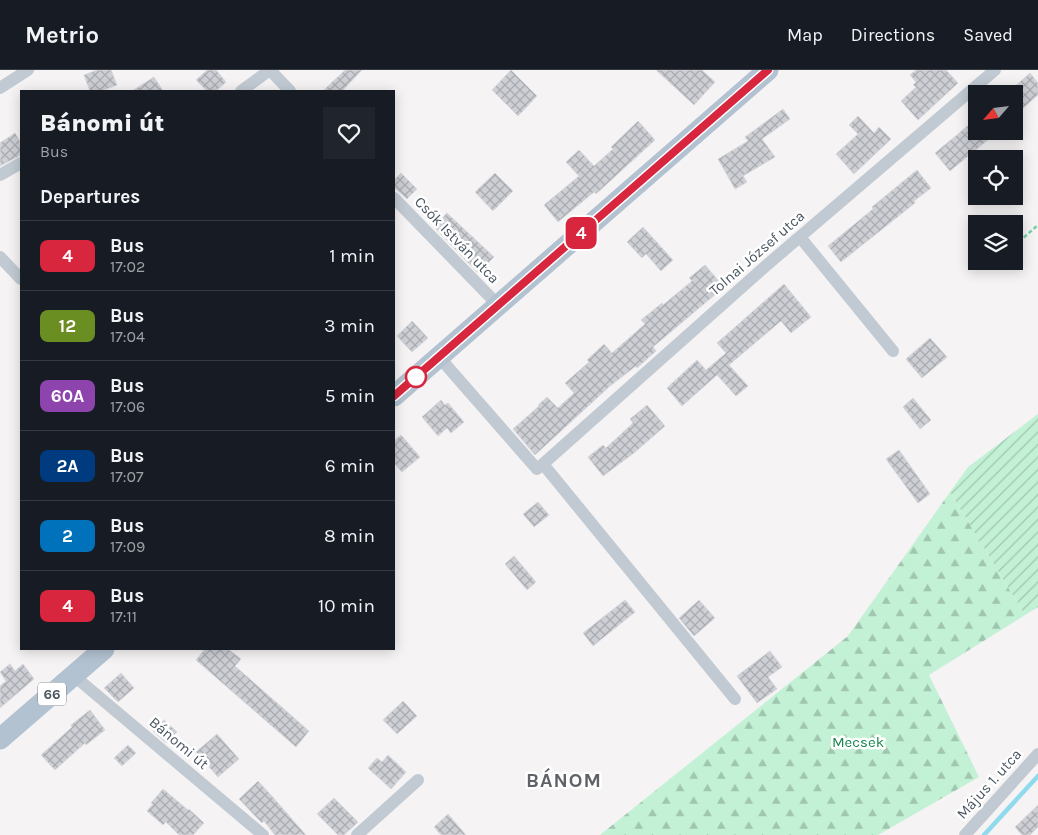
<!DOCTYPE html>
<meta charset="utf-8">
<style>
body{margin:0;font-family:Karla,sans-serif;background:#20242c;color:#f1f3f6;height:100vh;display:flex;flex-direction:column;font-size:19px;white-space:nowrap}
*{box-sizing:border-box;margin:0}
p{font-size:16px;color:#9ea1a6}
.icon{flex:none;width:28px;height:28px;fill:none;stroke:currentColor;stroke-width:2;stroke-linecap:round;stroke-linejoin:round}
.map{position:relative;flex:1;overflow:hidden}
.details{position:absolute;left:20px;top:20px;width:375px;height:560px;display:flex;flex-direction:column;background:#171b24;border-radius:0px;box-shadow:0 2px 12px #0003}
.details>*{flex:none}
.badge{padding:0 10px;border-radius:8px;font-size:18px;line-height:32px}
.needle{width:32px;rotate:242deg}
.buttons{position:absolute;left:968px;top:15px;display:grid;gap:10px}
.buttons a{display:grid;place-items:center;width:55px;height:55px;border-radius:0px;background:#171b24;box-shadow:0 2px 12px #0003;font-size:25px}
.map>.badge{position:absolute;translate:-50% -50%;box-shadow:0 0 0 2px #fff}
h2{padding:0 20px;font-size:19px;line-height:45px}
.round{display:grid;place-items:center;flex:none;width:52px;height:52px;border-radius:0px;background:#20242c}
.summary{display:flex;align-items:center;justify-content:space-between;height:85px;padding:0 20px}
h1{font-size:24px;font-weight:800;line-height:38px}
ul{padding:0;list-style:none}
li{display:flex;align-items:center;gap:15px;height:70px;padding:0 20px;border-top:1px solid #363941}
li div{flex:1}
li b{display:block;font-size:19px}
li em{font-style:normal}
li .badge{min-width:55px;font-weight:700;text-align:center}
header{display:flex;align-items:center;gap:30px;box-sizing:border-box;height:70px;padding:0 25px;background:#171b24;border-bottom:1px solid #363941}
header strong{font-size:24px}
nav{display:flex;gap:28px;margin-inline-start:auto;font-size:18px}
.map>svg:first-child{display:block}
.forest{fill:url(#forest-firs)}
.garden{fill:url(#garden-furrows)}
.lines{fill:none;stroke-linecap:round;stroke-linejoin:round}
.stream{stroke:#90daee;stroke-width:4.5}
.building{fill:url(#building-cross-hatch);stroke:#d7d9de}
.path{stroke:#7ad0a6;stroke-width:2.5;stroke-dasharray:4 2.5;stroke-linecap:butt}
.street{stroke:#c1cad2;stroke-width:12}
.primary{stroke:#b3c2d1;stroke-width:21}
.line-casing{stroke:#fff;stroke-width:11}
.line{stroke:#d7263d;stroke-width:8}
.stop-dot{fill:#fff;stroke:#d7263d;stroke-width:2.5}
.labels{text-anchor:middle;stroke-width:5;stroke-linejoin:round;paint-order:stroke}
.shield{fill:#fff;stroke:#808990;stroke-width:1}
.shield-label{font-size:14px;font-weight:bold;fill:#4a5661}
.street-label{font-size:15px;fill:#4a5661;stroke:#fff}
.park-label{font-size:15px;fill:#17864f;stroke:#fff}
.district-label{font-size:20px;font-weight:bold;letter-spacing:1px;fill:#5f6368;stroke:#fff}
</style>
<header>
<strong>Metrio</strong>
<nav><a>Map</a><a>Directions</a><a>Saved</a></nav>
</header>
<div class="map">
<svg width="1038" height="765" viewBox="0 0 1038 765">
<defs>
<pattern id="forest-firs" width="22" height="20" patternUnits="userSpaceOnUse" patternTransform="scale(1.25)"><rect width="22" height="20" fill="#c3f1d5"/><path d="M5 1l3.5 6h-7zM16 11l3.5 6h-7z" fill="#a0c6b0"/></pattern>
<pattern id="garden-furrows" width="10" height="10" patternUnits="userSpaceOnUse" patternTransform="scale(1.25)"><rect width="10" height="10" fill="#c3f1d5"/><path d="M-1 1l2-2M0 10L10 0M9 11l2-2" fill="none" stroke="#a0c6b0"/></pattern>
<pattern id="building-cross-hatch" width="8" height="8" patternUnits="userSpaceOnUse" patternTransform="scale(1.25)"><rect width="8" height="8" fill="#cdcfd5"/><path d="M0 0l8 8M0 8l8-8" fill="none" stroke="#a8abb0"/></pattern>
</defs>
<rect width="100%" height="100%" fill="#f5f3f3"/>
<!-- forest -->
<path class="forest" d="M950,422L1025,545L929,605L979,707L878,765H600L848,566Z"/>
<!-- garden -->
<path class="garden" d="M1038,344V537L1025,545L950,422L968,397Z"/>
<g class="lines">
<!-- stream -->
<path class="stream" d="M984,765L1038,706"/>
</g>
<!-- building -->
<path class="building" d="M97,0H111L117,15L101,21H90L84,5Z
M207,0H216L226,12L216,21H207L196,10Z
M345,0H362L342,21H323Z
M511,0L537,26L518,46L492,20Z
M656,0H702L715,12L694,35Z
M916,0H946L958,13L918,50L901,31L916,17L913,15L916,12L910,5Z
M1030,3L1038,13V25L1014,46V17Z
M154,7L163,21H132Z
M783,39L790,49L762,69L775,87L743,106L747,112L735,119L718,89L748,71L745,67Z
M858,46L874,63L879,57L891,69L854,104L836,84L858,64L849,55Z
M976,49V61H983L989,69L950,101L935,83Z
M638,51L655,70L596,124L594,122L558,152L544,135L579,106L566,92L579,80L594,96L613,79L611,77Z
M15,63L21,73V85L0,96V73Z
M917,100L931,118L914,131L915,133L841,192L828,176L873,139L872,137Z
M401,103L417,119L407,129L394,117V110Z
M495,103L513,121L493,141L475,122Z
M447,143L494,187L478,203L434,157Z
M643,157L673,190L661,201L646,184L642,188L627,172Z
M705,195L724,217L653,277L656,281L637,298L636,296L610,316L535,385L513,359L539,336L538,335L547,327L558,338L574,323L565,313L589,292L587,290L604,274L612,283L645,254L641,250L662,233L663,235L692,211L689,208Z
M784,214L811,247L791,263L781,251L729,295L748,316L736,326L717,305L682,336L667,318L697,290L706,300L726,283L717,273Z
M412,251L428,268L412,282L397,266Z
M930,268L947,287L922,308L906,289Z
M913,328L931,350L920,359L903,337Z
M441,330L445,335L448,333L464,352L451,363L447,358L438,366L422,347Z
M647,335L665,356L634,383L603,406L588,387L603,375L606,378L633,353L630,349Z
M401,365L420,387L402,402L394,393V371Z
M899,380L930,424L918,433L886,389Z
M538,432L549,445L534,457L523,444Z
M514,486L536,512L527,520L505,494Z
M625,530L635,542L593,576L583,563Z
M699,530L715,548L694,566L679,548Z
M205,579H228L241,589L235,596L309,661L296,677L196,590Z
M770,581L782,597L768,607L777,619L757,633L737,606Z
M10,594L15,601L23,594L34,609L0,638V616L6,611L0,602Z
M121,603L134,618L118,632L104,618Z
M403,631L417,646L397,664L383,650Z
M90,640L105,660L86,675L85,673L55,700L41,685L72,657L71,655Z
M164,650L177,662L166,673L153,661Z
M217,664L239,689L218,707L196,682Z
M128,675L136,683L122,696L114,688Z
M388,685L406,702L391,719L368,698L377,688L382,692Z
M258,711L270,724L306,765H275L264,751L262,753L239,729Z
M163,719L188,740L189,739L204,753L193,765H179L166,752L163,755L147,741L153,734L151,733Z
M334,728L358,752L344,765H338L317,744Z
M1038,735V757L1030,765H1022L1015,757Z
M448,744L466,765H441L434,757Z"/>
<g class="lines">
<!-- path -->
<path class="path" d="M1014,176L1038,155
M991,195L995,191"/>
<!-- street -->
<path class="street" d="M270,0L290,21
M0,18L28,0
M241,21L270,0
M0,105L21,93
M394,128L498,235
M800,167L893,281
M0,187L21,209
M439,287L537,399L543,394L735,629
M543,394L768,194L995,0
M73,605L263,765
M357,765L418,710
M965,765L1038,684"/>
<!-- primary -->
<path class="primary" d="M394,326L768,0
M0,669L104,579"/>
</g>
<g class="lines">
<defs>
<path id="line" d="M394,326L768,0"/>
</defs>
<!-- line casing -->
<use href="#line" class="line-casing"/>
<!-- line -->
<use href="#line" class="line"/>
</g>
<!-- markers -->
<circle class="stop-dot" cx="416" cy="307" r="10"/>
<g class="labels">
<!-- shield labels -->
<rect class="shield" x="38" y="612.5" width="28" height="23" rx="4"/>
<g class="shield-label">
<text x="52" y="629">66</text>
</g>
<!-- street labels -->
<g class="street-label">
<text transform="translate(457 170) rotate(46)" y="5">Csók István utca</text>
<text transform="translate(757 183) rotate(-41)" y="5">Tolnai József utca</text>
<text transform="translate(179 673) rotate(40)" y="5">Bánomi út</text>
<text transform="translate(989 714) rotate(-48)" y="5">Május 1. utca</text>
</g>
<!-- park labels -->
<g class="park-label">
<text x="858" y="677">Mecsek</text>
</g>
<!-- district labels -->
<g class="district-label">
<text x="564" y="717">BÁNOM</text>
</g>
</g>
</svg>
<div class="buttons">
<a><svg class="needle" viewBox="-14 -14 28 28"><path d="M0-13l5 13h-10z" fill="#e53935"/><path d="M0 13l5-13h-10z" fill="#9ea1a6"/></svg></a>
<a><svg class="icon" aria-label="locate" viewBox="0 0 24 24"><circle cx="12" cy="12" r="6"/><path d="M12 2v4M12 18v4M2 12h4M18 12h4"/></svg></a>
<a><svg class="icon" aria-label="layers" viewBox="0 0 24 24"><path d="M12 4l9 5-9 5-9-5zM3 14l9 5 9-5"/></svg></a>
</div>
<b class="badge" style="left:581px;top:163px;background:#d7263d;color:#fff">4</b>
<section class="details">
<div class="summary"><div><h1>Bánomi út</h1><p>Bus</p></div><a class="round"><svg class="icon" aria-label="heart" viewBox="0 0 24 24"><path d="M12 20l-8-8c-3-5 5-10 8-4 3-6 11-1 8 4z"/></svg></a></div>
<h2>Departures</h2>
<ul>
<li><span class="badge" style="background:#d7263d;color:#fff">4</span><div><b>Bus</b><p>17:02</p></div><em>1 min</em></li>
<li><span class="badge" style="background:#6b8e23;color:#fff">12</span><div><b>Bus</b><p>17:04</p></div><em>3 min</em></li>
<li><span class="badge" style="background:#8e44ad;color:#fff">60A</span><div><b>Bus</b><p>17:06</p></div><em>5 min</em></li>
<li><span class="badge" style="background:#003b80;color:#fff">2A</span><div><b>Bus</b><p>17:07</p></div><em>6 min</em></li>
<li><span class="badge" style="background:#0072bc;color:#fff">2</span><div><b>Bus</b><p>17:09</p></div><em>8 min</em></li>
<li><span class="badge" style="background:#d7263d;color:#fff">4</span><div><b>Bus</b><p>17:11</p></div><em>10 min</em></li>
</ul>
</section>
</div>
